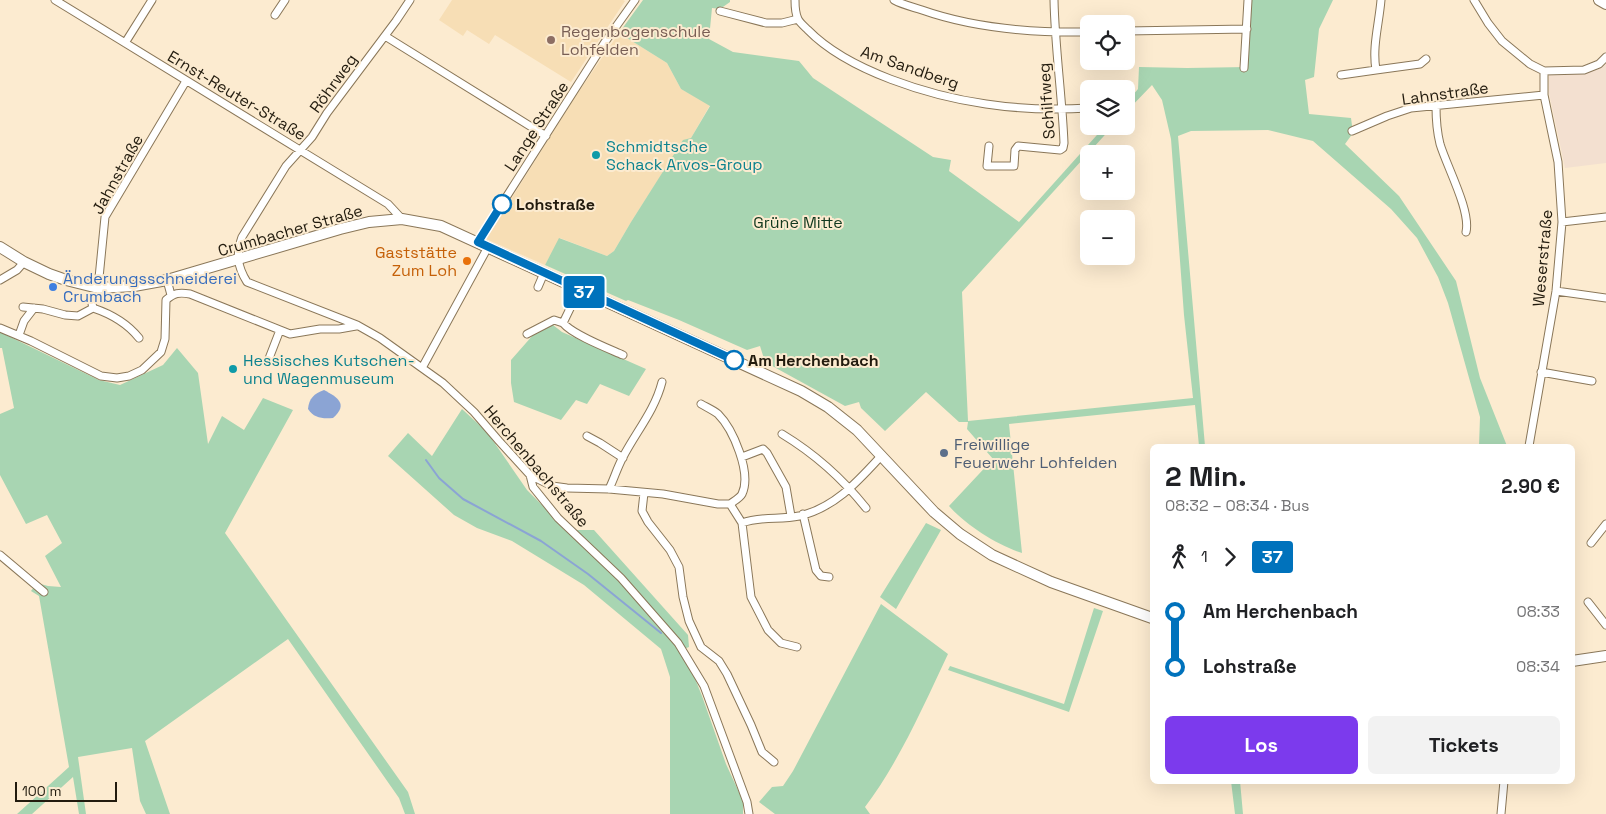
<!DOCTYPE html>
<html lang="de">
<meta charset="utf-8">
<style>
body{margin:0;font-family:"Space Grotesk",sans-serif;background:#f2f2f2;color:#202124;height:100vh;display:flex;flex-direction:column;font-size:19px;white-space:nowrap}
*{box-sizing:border-box;margin:0}
p{font-size:16px;color:#757577}
.icon{flex:none;width:28px;height:28px;fill:none;stroke:currentColor;stroke-width:2;stroke-linecap:round;stroke-linejoin:round}
.map{position:relative;flex:1;overflow:hidden}
.panel{position:absolute;left:1150px;top:444px;width:425px;height:340px;display:flex;flex-direction:column;background:#fff;border-radius:8px;box-shadow:0 5px 20px #0002}
.panel>*{flex:none}
.badge{padding:0 10px;border-radius:4px;font-size:18px;line-height:32px}
.tools{position:absolute;left:1080px;top:15px;display:grid;gap:10px}
.tools a{display:grid;place-items:center;width:55px;height:55px;border-radius:8px;background:#fff;box-shadow:0 5px 20px #0002;font-size:25px}
.scale{position:absolute;left:15px;bottom:12px;width:102px;box-sizing:border-box;padding-left:5px;border:2px solid #221b0e;border-top:0;font-size:14px;line-height:18px;white-space:nowrap;color:#221b0e;-webkit-text-stroke:4px #fcebd0;paint-order:stroke}
.map>.badge{position:absolute;translate:-50% -50%;box-shadow:0 0 0 2px #fff}
.legs{display:flex;align-items:center;gap:8px;height:55px;padding:0 15px;font-size:16px}
.legs p{margin-inline-start:auto}
.head{display:flex;align-items:center;justify-content:space-between;height:85px;padding:0 15px}
h1{font-size:28px;font-weight:700;line-height:38px}
.cta{display:flex;gap:10px;margin-top:auto;padding:10px 15px}
.cta a{flex:1;height:58px;border-radius:8px;background:#7c3aed;color:#fff;font-size:20px;font-weight:700;line-height:58px;text-align:center}
.cta a+a{background:#f2f2f2;color:#202124}
ul{padding:0 15px;list-style:none}
li{display:flex;align-items:center;gap:18px;height:55px;font-size:19px}
li i{display:grid;place-items:center;width:8px;height:100%;margin:0 6px;background:currentColor}
li i::after{content:'';width:12px;height:12px;margin:-6px;border:4px solid;border-radius:50%;background:#fff}
li p{margin-inline-start:auto}
li:first-child i{background:linear-gradient(#0000 50%,currentColor 0)}
li:last-child i{background:linear-gradient(currentColor 50%,#0000 0)}
.map>svg:first-child{display:block}
.commercial{fill:#f3e0d0}
.built{fill:#f7deb5}
.green{fill:#a8d5b2}
.water{fill:#8ba4d4}
.lines{fill:none;stroke-linecap:round;stroke-linejoin:round}
.stream{stroke:#8ba4d4;stroke-width:2}
.minor-casing{stroke:#8a7759;stroke-width:9}
.secondary-casing{stroke:#8a7759;stroke-width:12}
.minor{stroke:#fff;stroke-width:7}
.secondary{stroke:#fff;stroke-width:10}
.line-1-casing{stroke:#fff;stroke-width:11}
.line-1{stroke:#0072bc;stroke-width:8}
.education-dot{fill:#8d6e63;stroke:#fcebd0;stroke-width:2}
.culture-dot{fill:#0f9aa8;stroke:#fcebd0;stroke-width:2}
.stop-1-dot{fill:#fff;stroke:#0072bc;stroke-width:2.5}
.food-dot{fill:#e8710a;stroke:#fcebd0;stroke-width:2}
.shop-dot{fill:#3f7fe0;stroke:#fcebd0;stroke-width:2}
.service-dot{fill:#5c6f8a;stroke:#fcebd0;stroke-width:2}
.labels{text-anchor:middle;stroke-width:4;stroke-linejoin:round;paint-order:stroke}
.education-label{font-size:16px;fill:#785e54;stroke:#fcebd0;text-anchor:start}
.street-label{font-size:16px;fill:#221b0e;stroke:#fcebd0}
.culture-label{font-size:16px;fill:#0d838f;stroke:#fcebd0;text-anchor:start}
.stop-label{font-size:16px;font-weight:bold;fill:#221b0e;stroke:#fcebd0;text-anchor:start}
.park-label{font-size:16px;fill:#12391f;stroke:#fcebd0}
.food-label{font-size:16px;fill:#c56008;stroke:#fcebd0;text-anchor:end}
.shop-label{font-size:16px;fill:#366cbe;stroke:#fcebd0;text-anchor:start}
.service-label{font-size:16px;fill:#4e5e75;stroke:#fcebd0;text-anchor:start}
</style>
<div class="map">
<svg width="1606" height="814" viewBox="0 0 1606 814">
<rect width="100%" height="100%" fill="#fcebd0"/>
<!-- commercial -->
<path class="commercial" d="M1606,64V163L1565,168L1549,93V75L1581,74L1591,72Z"/>
<!-- built -->
<path class="built" d="M452,0H623L625,1L571,82L495,35L489,44L467,30L463,36L439,20Z
M619,33L667,63L681,89L710,105L691,138L683,141L631,222L614,251L607,256L560,238L545,265L486,239L575,97Z"/>
<!-- green -->
<path class="green" d="M643,0H730V2L720,9L712,8L709,39L733,52L799,61L813,78L933,157L951,160L949,171L1019,222L1105,126H1113L962,292L968,421L1193,398L1184,315L1171,139L1162,100L1152,85L1126,112V103L1138,89L1139,67L1187,68L1247,67L1250,0H1333L1319,29L1314,77L1305,80L1309,114L1351,118L1353,133L1345,144L1399,196L1456,281L1480,378L1507,446H1479L1480,417L1448,303L1438,277L1417,238L1391,209L1313,141L1268,130L1191,131L1178,136L1205,446H1199L1195,405L1009,424L1022,553C997,545 967,526 949,506L993,459L967,429L968,422H959L926,392L885,431L861,408L859,402L845,406L765,362L760,346L747,350L679,320L628,300L626,301L545,265L559,238L607,256L614,251L631,222L683,140L691,138L710,106L681,89L667,63L619,33Z
M553,325L562,332L646,369L629,396L600,384L587,404L576,400L561,420L514,402L511,383V360L533,335Z
M0,332L99,380L120,385L163,365L177,348L198,373L208,444L222,416L244,430L263,398L293,410L225,533L408,792L415,814H405L399,798L288,639L145,741L170,814H146L140,801L132,748L78,757L86,814H79L73,777L32,814H17L69,767L39,596L31,591L37,583L48,586L61,587L45,556L62,543L47,515L26,524L0,475V414L14,408L2,348H0Z
M462,409L487,432L527,490L567,530H594L688,635L689,647L679,651L694,676L702,696L726,764L743,801V814H670V677L661,649L584,585L512,541L477,528L454,515L388,456L408,433L432,456Z
M926,523L941,530L896,609L880,597Z
M881,604L948,654C924,705 899,762 865,807L870,814H775L759,802L772,787L783,786L793,771Z
M1094,608L1103,611L1069,712L948,670L950,666L1064,704Z
M1231,781H1240L1243,814H1235Z"/>
<!-- water -->
<path class="water" d="M324,390C337,397 349,404 333,418C322,419 314,418 308,409C309,398 314,394 324,390Z"/>
<g class="lines">
<!-- stream -->
<path class="stream" d="M426,460L439,478L463,499L541,541L588,574L661,633"/>
<defs>
<path id="minor" d="M55,0L388,204L402,219
M410,0L396,21L327,113L312,137L286,166L242,237C236,254 237,266 247,282L357,325L380,338L443,383L474,412L499,441L530,475L533,487L558,518L621,578L678,643L704,686L747,802L749,814
M795,0C795,6 795,13 798,19C800,23 805,27 808,30C848,71 930,96 986,104C1019,109 1055,110 1089,108
M894,0C903,5 913,7 922,10C976,29 1033,33 1089,32
M1381,0C1379,24 1372,47 1376,70L1420,64L1426,59
M1474,0L1488,23L1502,41L1530,64L1544,71L1584,70L1599,64L1606,57
M720,11L766,23H782L798,19
M275,15L285,0
M1126,31L1247,29
M385,36L546,136
M125,43L152,0
M1244,68L1248,0
M1341,75L1376,70
M1436,106C1436,119 1437,132 1440,144C1447,167 1471,211 1466,232
M1352,131L1387,116L1411,108L1544,95
M989,146L987,166H1014L1015,150L1018,146L1060,150L1063,148L1064,143C1062,95 1055,48 1054,0
M1562,222L1606,217
M477,243L605,42L635,0
M0,280L17,270L24,262
M167,280L171,295
M538,287L544,273
M98,288L105,217L186,81
M579,290L563,323C573,335 607,348 623,355
M1556,291L1606,298
M91,299L93,308
M23,307L43,309L65,315L78,316L93,308
M93,308C111,314 127,323 139,338
M0,328L31,341L101,376L117,378L129,376L142,370L161,352L165,339L166,300C174,293 179,292 190,294L290,334L320,329H339L356,326
M527,334L554,320L563,323
M19,335L24,321L34,308
M268,361L280,330
M422,368L488,247
M1541,372L1592,381
M701,404C706,407 713,410 718,414C733,429 752,473 742,494C740,498 734,501 730,504
M782,434C815,454 842,478 866,508
M587,436L600,443L623,458
M1529,446L1556,291L1562,222L1558,162L1544,95V71
M742,457L763,449L767,453L786,487L791,516
M530,475L552,486L567,488L609,489L663,494L718,504H730L742,523
M609,489C614,479 617,468 623,457C636,432 655,410 662,382
M644,493L642,511L648,522L670,550L679,567L683,597L689,621L701,647L719,661L727,674L751,725L762,752L774,762
M803,514L816,570L821,576L829,577
M742,523C761,516 780,520 799,516C835,508 859,480 882,455
M742,523L751,597L768,630L781,643L797,647
M1591,543L1606,524
M0,555L44,592
M1588,602L1606,625
M1501,814L1504,781"/>
<path id="secondary" d="M1599,0L1606,4
M0,247L24,262L49,274L66,280L98,288L134,286L167,280L340,229L369,222L402,219L441,226L801,391L828,407L857,430L934,512L960,534L992,555L1051,582L1152,618
M1572,661L1606,656"/>
</defs>
<!-- minor casing -->
<use href="#minor" class="minor-casing"/>
<!-- secondary casing -->
<use href="#secondary" class="secondary-casing"/>
<!-- minor -->
<use href="#minor" class="minor"/>
<!-- secondary -->
<use href="#secondary" class="secondary"/>
</g>
<g class="lines">
<defs>
<path id="line-1" d="M502,204L478,242L734,360"/>
</defs>
<!-- line-1 casing -->
<use href="#line-1" class="line-1-casing"/>
<!-- line-1 -->
<use href="#line-1" class="line-1"/>
</g>
<!-- markers -->
<circle class="education-dot" cx="551" cy="40" r="5"/>
<g class="culture-dot">
<circle cx="596" cy="155" r="5"/>
<circle cx="233" cy="369" r="5"/>
</g>
<g class="stop-1-dot">
<circle cx="502" cy="204" r="9"/>
<circle cx="734" cy="360" r="9"/>
</g>
<circle class="food-dot" cx="467" cy="261" r="5"/>
<circle class="shop-dot" cx="53" cy="287" r="5"/>
<circle class="service-dot" cx="944" cy="453" r="5"/>
<g class="labels">
<!-- education labels -->
<g class="education-label">
<text x="561" y="37">Regenbogenschule<tspan x="561" dy="18">Lohfelden</tspan></text>
</g>
<!-- street labels -->
<g class="street-label">
<text transform="translate(910 67) rotate(19)" y="6">Am Sandberg</text>
<text transform="translate(333 83) rotate(-54)" y="6">Röhrweg</text>
<text transform="translate(1445 93) rotate(-8)" y="6">Lahnstraße</text>
<text transform="translate(237 95) rotate(31)" y="6">Ernst-Reuter-Straße</text>
<text transform="translate(1046 101) rotate(-94)" y="6">Schilfweg</text>
<text transform="translate(536 126) rotate(-57)" y="6">Lange Straße</text>
<text transform="translate(117 174) rotate(-61)" y="6">Jahnstraße</text>
<text transform="translate(290 230) rotate(-16)" y="6">Crumbacher Straße</text>
<text transform="translate(1542 258) rotate(-85)" y="6">Weserstraße</text>
<text transform="translate(537 466) rotate(50)" y="6">Herchenbachstraße</text>
</g>
<!-- culture labels -->
<g class="culture-label">
<text x="606" y="152">Schmidtsche<tspan x="606" dy="18">Schack Arvos-Group</tspan></text>
<text x="243" y="366">Hessisches Kutschen-<tspan x="243" dy="18">und Wagenmuseum</tspan></text>
</g>
<!-- stop labels -->
<g class="stop-label">
<text x="516" y="210">Lohstraße</text>
<text x="748" y="366">Am Herchenbach</text>
</g>
<!-- park labels -->
<g class="park-label">
<text x="798" y="228">Grüne Mitte</text>
</g>
<!-- food labels -->
<g class="food-label">
<text x="457" y="258">Gaststätte<tspan x="457" dy="18">Zum Loh</tspan></text>
</g>
<!-- shop labels -->
<g class="shop-label">
<text x="63" y="284">Änderungsschneiderei<tspan x="63" dy="18">Crumbach</tspan></text>
</g>
<!-- service labels -->
<g class="service-label">
<text x="954" y="450">Freiwillige<tspan x="954" dy="18">Feuerwehr Lohfelden</tspan></text>
</g>
</g>
</svg>
<div class="tools">
<a><svg class="icon" aria-label="locate" viewBox="0 0 24 24"><circle cx="12" cy="12" r="6"/><path d="M12 2v4M12 18v4M2 12h4M18 12h4"/></svg></a>
<a><svg class="icon" aria-label="layers" viewBox="0 0 24 24"><path d="M12 4l9 5-9 5-9-5zM3 14l9 5 9-5"/></svg></a>
<a>+</a>
<a>−</a>
</div>
<div class="scale">100 m</div>
<b class="badge" style="left:584px;top:292px;background:#0072bc;color:#fff">37</b>
<section class="panel">
<div class="head"><div><h1>2 Min.</h1><p>08:32 – 08:34 · Bus</p></div><b>2.90 €</b></div>
<div class="legs"><svg class="icon" aria-label="walk" viewBox="0 0 24 24"><circle cx="13" cy="4" r="2"/><path d="M13 8l-2 6 4 7M11 14l-3 7M7 12l3-4h3l4 4"/></svg>1<svg class="icon" aria-label="forward" viewBox="0 0 24 24"><path d="M9 5l7 7-7 7"/></svg><b class="badge" style="background:#0072bc;color:#fff">37</b></div>
<ul>
<li><i style="color:#0072bc"></i><b>Am Herchenbach</b><p>08:33</p></li>
<li><i style="color:#0072bc"></i><b>Lohstraße</b><p>08:34</p></li>
</ul>
<div class="cta"><a>Los</a><a>Tickets</a></div>
</section>
</div>
